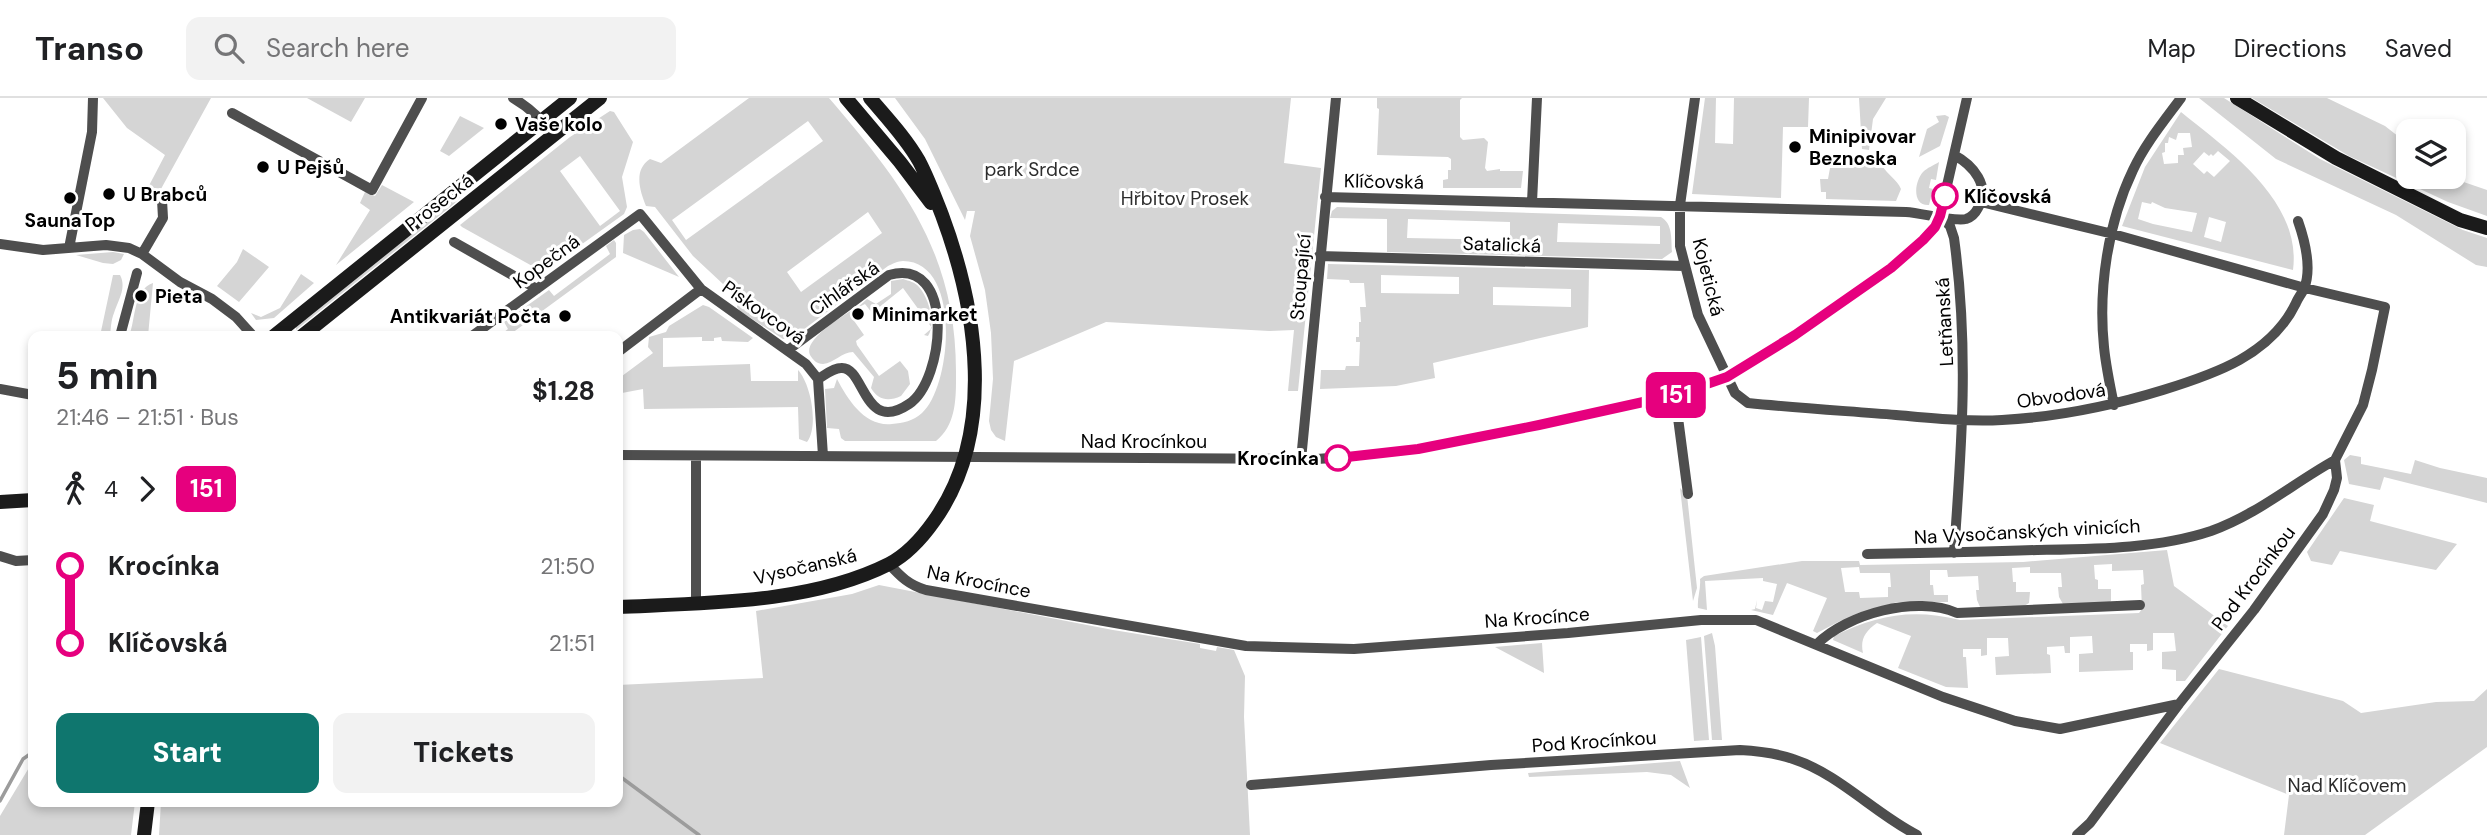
<!DOCTYPE html>
<meta charset="utf-8">
<style>
body{margin:0;font-family:"DM Sans",sans-serif;background:#f2f2f2;color:#202124;height:100vh;display:flex;flex-direction:column;font-size:26px;white-space:nowrap}
*{box-sizing:border-box;margin:0}
p{font-size:23px;color:#757577}
.icon{flex:none;width:38px;height:38px;fill:none;stroke:currentColor;stroke-width:2;stroke-linecap:round;stroke-linejoin:round}
.map{position:relative;flex:1;overflow:hidden}
.side{position:absolute;left:28px;top:233px;width:595px;height:476px;display:flex;flex-direction:column;background:#fff;border-radius:14px;box-shadow:0 4px 10px #0003}
.side>*{flex:none}
.badge{padding:0 14px;border-radius:10px;font-size:24px;line-height:46px}
.fabs{position:absolute;left:2396px;top:21px;display:grid;gap:14px}
.fabs a{display:grid;place-items:center;width:70px;height:70px;border-radius:14px;background:#fff;box-shadow:0 4px 10px #0003;font-size:35px}
.map>.badge{position:absolute;translate:-50% -50%;box-shadow:0 0 0 4px #fff}
.legs{display:flex;align-items:center;gap:10px;height:77px;padding:0 28px;font-size:23px}
.legs p{margin-inline-start:auto}
.head{display:flex;align-items:center;justify-content:space-between;height:119px;padding:0 28px}
h1{font-size:38px;font-weight:800;line-height:52px}
.action{display:flex;gap:14px;margin-top:auto;padding:14px 28px}
.action a{flex:1;height:80px;border-radius:14px;background:#0f766e;color:#fff;font-size:28px;font-weight:800;line-height:80px;text-align:center}
.action a+a{background:#f2f2f2;color:#202124}
ul{padding:0 28px;list-style:none}
li{display:flex;align-items:center;gap:24px;height:77px;font-size:26px}
li i{display:grid;place-items:center;width:10px;height:100%;margin:0 9px;background:currentColor}
li i::after{content:'';width:18px;height:18px;margin:-9px;border:5px solid;border-radius:50%;background:#fff}
li p{margin-inline-start:auto}
li:first-child i{background:linear-gradient(#0000 50%,currentColor 0)}
li:last-child i{background:linear-gradient(currentColor 50%,#0000 0)}
header{display:flex;align-items:center;gap:42px;box-sizing:border-box;height:98px;padding:0 35px;background:#fff;border-bottom:2px solid #e0e0e0}
header strong{font-size:33px}
nav{display:flex;gap:38px;margin-inline-start:auto;font-size:24px}
.search{width:490px;height:63px;background:#f2f2f2;display:flex;align-items:center;gap:18px;box-sizing:border-box;padding:0 24px;border-radius:14px;color:#757577;font-size:26px}
.map>svg:first-child{display:block}
.green{fill:#d5d5d5;fill-rule:evenodd}
.lines{fill:none;stroke-linecap:round;stroke-linejoin:round}
.stream{stroke:#9c9c9c;stroke-width:3.5}
.street{stroke:#4e4e4e;stroke-width:10}
.secondary{stroke:#1b1b1b;stroke-width:14}
.line-1-casing{stroke:#fff;stroke-width:16}
.line-1{stroke:#e6007e;stroke-width:10}
.poi-dot{fill:#000;stroke:#fff;stroke-width:2.5}
.stop-1-dot{fill:#fff;stroke:#e6007e;stroke-width:3.5}
.labels{text-anchor:middle;stroke-width:6;stroke-linejoin:round;paint-order:stroke}
.poi-label{font-size:19px;font-weight:bold;fill:#000;stroke:#fff;text-anchor:start}
.park-label{font-size:19px;fill:#2c2c2c;stroke:#fff}
.street-label{font-size:19px;fill:#000;stroke:#fff}
.stop-label{font-size:19px;font-weight:bold;fill:#000;stroke:#fff;text-anchor:start}
</style>
<header>
<strong>Transo</strong>
<div class="search"><svg class="icon" aria-label="search" viewBox="0 0 24 24"><circle cx="10" cy="10" r="6"/><path d="M15 15l6 6"/></svg>Search here</div>
<nav><a>Map</a><a>Directions</a><a>Saved</a></nav>
</header>
<div class="map">
<svg width="2487" height="737" viewBox="0 0 2487 737">
<rect width="100%" height="100%" fill="#fff"/>
<!-- green -->
<path class="green" d="M103,0H211L156,100L142,101L165,57L127,30Z
M307,0H365L351,24Z
M749,0H829C903,86 956,155 956,274C956,299 957,326 936,343H845L841,340L839,331L827,330L825,291L834,290L837,281C848,302 865,329 892,326C903,325 913,323 922,315C952,288 962,163 903,163C898,163 892,166 888,168L795,238L783,241L740,213L737,209L738,200L693,158L655,109L646,108C640,93 633,72 650,61L661,65ZM808,23L823,43L686,142L672,122ZM868,114L882,135L801,194L787,174Z
M895,0H1291L1284,65L1321,70L1298,293H1288L1294,232L1269,233L1106,224L1014,263L1005,343L996,339L991,332L989,323L993,281L991,235L985,192L970,138L975,113H967L965,122L925,41Z
M1377,0H1462L1460,2V39L1463,42L1484,40L1488,44L1485,70L1487,73L1500,71V73H1523L1521,90H1443V82L1448,81V72H1451V61L1448,59L1377,57L1379,11L1377,10Z
M1705,0H1716L1715,45L1733,46L1734,0H1809L1808,29H1783L1781,100L1692,96Z
M1859,0H1886L1873,21L1869,52L1862,51Z
M2199,0H2224L2320,61L2463,132L2487,140V169L2476,167L2396,117L2276,61Z
M2252,0H2327L2385,28L2408,46V79H2449L2487,92V118L2448,104L2349,58Z
M610,13L614,14L633,44L622,79L627,109L624,116L543,174L462,129L460,127L570,39ZM580,58L620,113L600,128L560,73Z
M2181,14C2228,52 2302,103 2293,172L2122,128L2145,69ZM2178,35H2190L2192,49L2183,50L2184,57H2178V65L2164,66L2162,55L2165,54V45H2168L2169,39L2176,42ZM2218,53L2230,63L2214,79L2207,73L2204,76L2193,66L2204,54L2209,58L2211,56L2213,58ZM2142,104L2151,106L2152,104L2165,110L2197,115L2192,134L2153,126L2138,121ZM2209,119L2226,124L2221,144L2204,139Z
M1945,17L1949,19L1940,48L1919,59L1927,31L1939,24L1936,18Z
M460,18L484,30L449,58L440,53Z
M1844,58L1869,61L1872,66L1882,67C1887,77 1897,81 1901,91L1896,103L1826,101V94H1821L1820,81H1828L1830,70H1843Z
M1939,64L1936,82L1931,81L1929,90L1933,91L1929,107C1912,108 1914,84 1923,74C1927,70 1934,67 1939,64Z
M382,87L414,104L336,167L370,112L360,105L365,94L375,98Z
M467,92L454,106L296,232V228Z
M1337,109L1661,119C1673,126 1671,141 1672,154L1662,161L1387,154V121L1330,120L1332,113ZM1408,121L1510,124V142L1407,140ZM1558,125L1660,128V146L1557,144Z
M640,131L644,134L679,179L623,155L624,137L633,132Z
M614,142L616,145V159L508,238H499L508,231L504,224L549,192L554,198L610,156L606,148Z
M243,151L269,169L239,204L217,188L237,164Z
M113,154L124,156L121,162L113,166L103,165L76,157Z
M1328,166L1589,172L1588,229L1433,265L1435,280L1396,288L1320,291L1321,272H1345L1346,268H1359L1360,244H1356V239H1359V224H1361L1360,209H1366L1364,185H1350L1349,182L1327,181ZM1381,177L1459,179V196L1381,195ZM1493,189L1571,191V209L1493,207Z
M301,176L314,185L274,220L256,222L251,215L261,219L280,210Z
M113,177H120C127,190 118,202 114,215C111,222 111,230 110,238H100Z
M903,181C909,183 915,184 919,189C929,200 936,226 928,238L924,237L932,230L903,190L872,215L865,206L857,210L867,201L876,206L891,196V183Z
M153,185L148,238H129C136,221 133,192 153,185Z
M703,207L709,209L753,240L748,244L722,243L721,239L714,240V243H702V239L663,240V269L750,266L751,283H798V272C811,286 819,328 807,344L799,341L798,309L644,311L643,291L622,295L618,289V281L653,255L648,249L649,239L666,234L669,228Z
M852,212L854,214L850,217L864,237L856,243L857,247L879,278L900,263L908,273L910,286L901,298C888,304 878,302 871,290L874,279L853,254C842,254 834,265 823,266C817,266 813,262 810,257C803,242 840,220 852,212Z
M2350,357L2361,359V366L2411,376L2415,362L2440,370L2487,380V405L2384,379L2380,392L2349,386L2344,362Z
M1680,390L1687,397L1697,490L1693,503Z
M2344,400L2374,407L2370,423L2457,446L2436,472L2340,453L2332,467L2311,463L2307,454Z
M2167,452L2174,488L2228,528L2185,583H2176V572L2162,571V554L2176,553L2174,535H2153V552L2147,553V546H2130V554H2133V572L2079,574V556L2093,555L2092,538L2070,539V555H2065L2064,548L2047,549V556L2050,557L2051,575L1996,577L1995,559L2009,558L2008,540H1987V557L1981,558V551H1963V559H1966L1968,590L1946,589L1898,570L1911,538L1877,525C1865,533 1860,542 1863,555L1833,542L1834,538C1876,517 1913,510 1960,522L2139,515L2142,511L2141,487L2144,486L2143,472L2112,473V466L2094,467L2095,481L2098,482V491H2111V503L2107,506H2063L2059,499L2058,489H2062L2061,475H2030V469L2012,470L2013,484H2016V494H2030L2029,505L2024,508L1980,509L1977,502L1976,492H1979L1978,478L1948,479L1947,472H1930V487H1933L1934,497H1948V504H1897L1840,523L1817,535L1813,533L1827,500L1787,485L1773,517L1751,512L1755,511L1757,502L1756,510L1762,512L1765,503L1773,504L1777,486L1763,483V480L1705,483L1707,512L1698,510C1697,500 1701,491 1700,481L1704,478L1802,463H1859L1860,467L2023,464ZM1859,469L1860,475H1890L1891,489H1888V499L1860,500L1859,494H1845L1841,470Z
M879,487L1113,532L1200,546V550L1216,553L1217,549L1234,552L1245,578L1244,619L1250,737H159L161,704H618V587L763,580L756,513L852,496Z
M1712,535L1715,548L1722,642H1712L1704,538Z
M1701,539L1709,642L1694,643L1686,542Z
M1542,545L1544,575L1495,549Z
M2219,571L2343,603L2361,615L2436,604L2474,603L2487,591V649L2365,737H2284L2289,697L2160,645Z
M33,663V704H135L131,737H0V718Z
M1680,663L1690,690L1671,677L1647,674L1529,679L1528,675Z"/>
<g class="lines">
<!-- stream -->
<path class="stream" d="M618,677L699,737
M0,703L23,661L33,654"/>
<!-- street -->
<path class="street" d="M513,0C530,10 542,21 553,37
M1695,0L1680,107V148L1698,217L1735,295L1748,305C1798,310 1847,313 1896,317C1931,320 1967,324 2002,322C2057,319 2111,308 2163,292C2215,276 2271,257 2296,205C2298,200 2302,195 2304,191C2312,171 2305,143 2298,123
M232,15L372,92L422,0
M1325,99L1906,114C1922,115 1953,124 1966,121C1972,119 1975,116 1978,110C1991,88 1973,67 1954,57
M1532,104L1537,0
M1981,104L2113,136L2305,190L2385,209L2372,272L2363,307L2335,362L2337,380L2334,392L2323,416L2254,512L2179,606L2090,725L2077,737
M1941,119L1950,128L1954,140C1969,249 1962,345 1954,455
M454,144L537,191
M0,146L43,152L106,147L129,150L142,156L180,184L212,201L236,219L253,238
M69,150L92,34L93,0
M142,156L163,120L162,102
M1319,158L1684,168
M120,238L137,175
M472,238L640,116L701,191L806,266L818,281L823,358
M788,252L889,177C956,158 945,282 909,306C863,337 865,268 841,270C833,270 825,277 818,281
M618,254L701,191
M0,291L33,297
M1675,297L1688,396
M2114,307C2110,288 2106,269 2104,249C2098,191 2108,124 2133,72C2145,46 2164,23 2181,0
M618,357L1317,361C1408,355 1496,336 1586,316C1639,305 1695,297 1744,269L1795,237L1891,170L1923,142L1935,129L1940,118L1967,0
M1301,362L1336,0
M1867,456C1924,455 1981,454 2037,452C2094,451 2157,451 2211,433C2258,416 2292,386 2335,362
M0,458L16,463L33,462
M889,466C901,479 909,487 926,492L1246,548L1354,551L1568,535L1701,522H1756L1943,599L2015,623L2060,631L2179,606
M696,505V358
M1817,546C1847,516 1916,497 1957,515L2140,507
M1251,687L1491,667L1740,652C1758,653 1776,655 1793,661C1839,676 1874,715 1917,737"/>
<!-- secondary -->
<path class="secondary" d="M846,0L900,64L931,105
M2237,0L2336,60L2460,122L2487,130
M274,238L570,0
M302,238L600,0
M0,404L33,402
M618,509C704,505 810,506 889,466C908,456 922,440 934,423C997,335 977,211 942,117C935,99 928,80 919,63C906,40 887,20 870,0
M144,737L148,704"/>
</g>
<g class="lines">
<defs>
<path id="line-1" d="M1338,360L1418,351L1539,327L1675,297L1727,279L1795,237L1891,170L1923,142L1935,129L1940,118L1945,98"/>
</defs>
<!-- line-1 casing -->
<use href="#line-1" class="line-1-casing"/>
<!-- line-1 -->
<use href="#line-1" class="line-1"/>
</g>
<!-- markers -->
<g class="poi-dot">
<circle cx="501" cy="26" r="7"/>
<circle cx="1795" cy="49" r="7"/>
<circle cx="263" cy="69" r="7"/>
<circle cx="109" cy="96" r="7"/>
<circle cx="70" cy="100" r="7"/>
<circle cx="141" cy="198" r="7"/>
<circle cx="858" cy="216" r="7"/>
<circle cx="565" cy="218" r="7"/>
</g>
<g class="stop-1-dot">
<circle cx="1945" cy="98" r="12"/>
<circle cx="1338" cy="360" r="12"/>
</g>
<g class="labels">
<!-- poi labels -->
<g class="poi-label">
<text x="515" y="33">Vaše kolo</text>
<text x="1809" y="45">Minipivovar<tspan x="1809" dy="22">Beznoska</tspan></text>
<text x="277" y="76">U Pejšů</text>
<text x="123" y="103">U Brabců</text>
<text x="70" y="129" text-anchor="middle">SaunaTop</text>
<text x="155" y="205">Pieta</text>
<text x="872" y="223">Minimarket</text>
<text x="551" y="225" text-anchor="end">Antikvariát Počta</text>
</g>
<!-- park labels -->
<g class="park-label">
<text x="1032" y="78">park Srdce</text>
<text x="1185" y="107">Hřbitov Prosek</text>
<text x="2347" y="694">Nad Klíčovem</text>
</g>
<!-- street labels -->
<g class="street-label">
<text transform="translate(1384 83) rotate(1)" y="7">Klíčovská</text>
<text transform="translate(439 104) rotate(-38)" y="7">Prosecká</text>
<text transform="translate(1502 146) rotate(2)" y="7">Satalická</text>
<text transform="translate(546 163) rotate(-36)" y="7">Kopečná</text>
<text transform="translate(1300 179) rotate(-85)" y="7">Stoupající</text>
<text transform="translate(1709 179) rotate(76)" y="7">Kojetická</text>
<text transform="translate(844 190) rotate(-35)" y="7">Cihlářská</text>
<text transform="translate(764 214) rotate(35)" y="7">Pískovcová</text>
<text transform="translate(1944 224) rotate(-93)" y="7">Letňanská</text>
<text transform="translate(2061 297) rotate(-8)" y="7">Obvodová</text>
<text x="1144" y="350">Nad Krocínkou</text>
<text transform="translate(2027 433) rotate(-3)" y="7">Na Vysočanských vinicích</text>
<text transform="translate(805 468) rotate(-13)" y="7">Vysočanská</text>
<text transform="translate(2253 480) rotate(-53)" y="7">Pod Krocínkou</text>
<text transform="translate(979 483) rotate(11)" y="7">Na Krocínce</text>
<text transform="translate(1537 519) rotate(-4)" y="7">Na Krocínce</text>
<text transform="translate(1594 643) rotate(-4)" y="7">Pod Krocínkou</text>
</g>
<!-- stop labels -->
<g class="stop-label">
<text x="1964" y="105">Klíčovská</text>
<text x="1319" y="367" text-anchor="end">Krocínka</text>
</g>
</g>
</svg>
<div class="fabs">
<a><svg class="icon" aria-label="layers" viewBox="0 0 24 24"><path d="M12 4l9 5-9 5-9-5zM3 14l9 5 9-5"/></svg></a>
</div>
<b class="badge" style="left:1676px;top:297px;background:#e6007e;color:#fff">151</b>
<section class="side">
<div class="head"><div><h1>5 min</h1><p>21:46 – 21:51 · Bus</p></div><b>$1.28</b></div>
<div class="legs"><svg class="icon" aria-label="walk" viewBox="0 0 24 24"><circle cx="13" cy="4" r="2"/><path d="M13 8l-2 6 4 7M11 14l-3 7M7 12l3-4h3l4 4"/></svg>4<svg class="icon" aria-label="forward" viewBox="0 0 24 24"><path d="M9 5l7 7-7 7"/></svg><b class="badge" style="background:#e6007e;color:#fff">151</b></div>
<ul>
<li><i style="color:#e6007e"></i><b>Krocínka</b><p>21:50</p></li>
<li><i style="color:#e6007e"></i><b>Klíčovská</b><p>21:51</p></li>
</ul>
<div class="action"><a>Start</a><a>Tickets</a></div>
</section>
</div>
